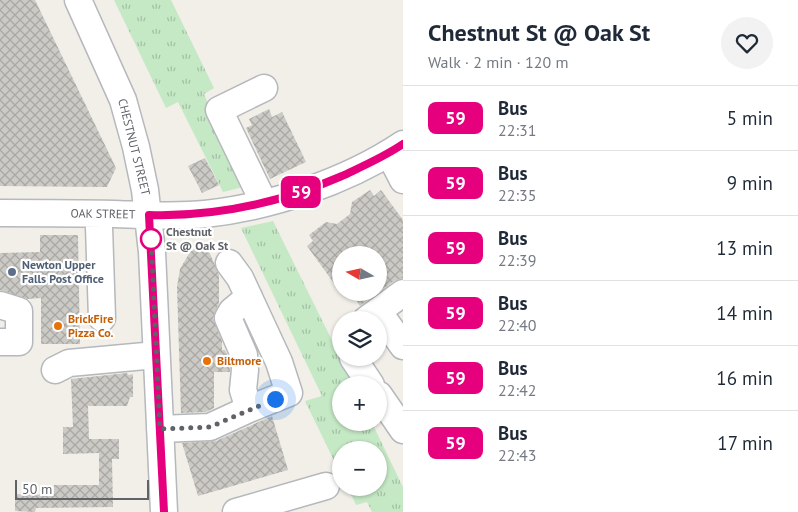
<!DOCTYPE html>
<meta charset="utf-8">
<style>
body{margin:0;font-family:"PT Sans",sans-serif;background:#f2f2f3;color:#1f2937;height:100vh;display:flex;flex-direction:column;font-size:19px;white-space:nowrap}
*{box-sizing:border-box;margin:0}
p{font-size:16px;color:#747a83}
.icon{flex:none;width:28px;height:28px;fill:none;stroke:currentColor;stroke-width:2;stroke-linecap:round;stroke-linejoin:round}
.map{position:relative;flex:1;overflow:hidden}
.details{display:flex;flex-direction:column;background:#fff;width:395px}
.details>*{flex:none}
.badge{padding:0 10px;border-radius:8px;font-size:18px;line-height:32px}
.needle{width:32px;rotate:279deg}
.fabs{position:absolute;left:332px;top:246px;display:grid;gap:10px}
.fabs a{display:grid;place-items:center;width:55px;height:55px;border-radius:50%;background:#fff;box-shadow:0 1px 4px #0004;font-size:25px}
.scale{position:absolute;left:15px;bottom:12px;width:134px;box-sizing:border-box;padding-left:5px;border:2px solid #5f6368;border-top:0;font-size:14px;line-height:18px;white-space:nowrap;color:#5f6368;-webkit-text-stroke:4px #fff;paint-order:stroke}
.you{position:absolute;width:25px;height:25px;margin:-12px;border:4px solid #fff;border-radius:50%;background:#1a73e8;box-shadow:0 0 0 8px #1a73e833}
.map>.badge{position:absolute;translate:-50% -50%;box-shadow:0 0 0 2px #fff}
.round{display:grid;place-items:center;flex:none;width:52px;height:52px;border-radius:26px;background:#f2f2f3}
.summary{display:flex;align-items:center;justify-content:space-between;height:85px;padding:0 25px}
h1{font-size:24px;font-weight:800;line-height:38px}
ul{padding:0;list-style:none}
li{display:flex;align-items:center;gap:15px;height:65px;padding:0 25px;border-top:1px solid #e0e1e3}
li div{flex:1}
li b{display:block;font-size:19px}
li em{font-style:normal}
li .badge{min-width:55px;font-weight:700;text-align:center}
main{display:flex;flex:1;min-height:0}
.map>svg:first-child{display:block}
.park{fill:url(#park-tufts)}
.building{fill:url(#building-cross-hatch)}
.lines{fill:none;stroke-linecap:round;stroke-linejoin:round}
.minor-casing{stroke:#b5b8bc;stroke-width:29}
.minor{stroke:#fff;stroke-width:26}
.line-casing{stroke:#fff;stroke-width:11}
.line{stroke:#e6007e;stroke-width:8}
.walk{stroke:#5f6368;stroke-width:5;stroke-dasharray:0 9}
.stop-dot{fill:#fff;stroke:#e6007e;stroke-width:2.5}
.service-dot{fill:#5c6f8a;stroke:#fff;stroke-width:2}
.food-dot{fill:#e8710a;stroke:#fff;stroke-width:2}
.labels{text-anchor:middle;stroke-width:4.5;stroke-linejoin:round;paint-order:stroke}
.street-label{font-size:12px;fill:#5f6368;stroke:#fff}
.stop-label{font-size:12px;font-weight:bold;fill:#5f6368;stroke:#fff;text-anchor:start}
.service-label{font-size:12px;font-weight:bold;fill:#4e5e75;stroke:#fff;text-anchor:start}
.food-label{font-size:12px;font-weight:bold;fill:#c56008;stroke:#fff;text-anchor:start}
</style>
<main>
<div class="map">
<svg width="403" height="512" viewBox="0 0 403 512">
<defs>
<pattern id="park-tufts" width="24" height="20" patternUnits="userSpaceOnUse" patternTransform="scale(1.25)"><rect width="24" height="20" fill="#c5e8c5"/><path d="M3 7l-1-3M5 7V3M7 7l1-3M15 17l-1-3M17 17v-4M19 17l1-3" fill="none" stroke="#a3c0a4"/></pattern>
<pattern id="building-cross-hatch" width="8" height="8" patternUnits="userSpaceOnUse" patternTransform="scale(1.25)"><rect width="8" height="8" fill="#cccac5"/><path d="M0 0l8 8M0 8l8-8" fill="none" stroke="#a9a8a4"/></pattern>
</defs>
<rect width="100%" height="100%" fill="#f1efe8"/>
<!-- park -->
<path class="park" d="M114,0H171L214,88L204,94L243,187L223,192L178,102L166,108Z
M273,221L354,385H341V422L372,423L403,487V512H372L367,502L356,505L348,488H379V450H341V475L305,401L322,396L241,228Z"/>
<!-- building -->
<path class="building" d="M0,0H35L116,168L107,187L0,186Z
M269,109L272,117L282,112L306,162L270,179L246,128L252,125L249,119Z
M205,158L219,185L202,193L188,166Z
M370,190L374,196L381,190L403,220V278L394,281L379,292V255H341V293L307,246L313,241L309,235L326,222L337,224L350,214L352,202Z
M40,235H78L80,344H41V298L27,299L0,290V253L40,252Z
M205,242L219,275V303L213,318L222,341V350H225L229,359L230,372H214V408L206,412L181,413L177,287L180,269L190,252Z
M351,292H378L360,306Z
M127,373L128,375L133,374V397H130L127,406H88L89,439H119V459H112L113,507L36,508L35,512L15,511V494L54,495V485H99V453L63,454V427H73L71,379Z
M272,416L288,470L198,496L182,443L216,441Z"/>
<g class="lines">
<defs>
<path id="minor" d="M78,0L123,100L136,147L145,190L152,252L164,512
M389,153L403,180
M264,203L219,110L264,88
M0,213C38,213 76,213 114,214C144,215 174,217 205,214C271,207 348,181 403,144
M99,227L102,318
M229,263L240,278L279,362L289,393L249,409
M0,305L19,311V342H0
M378,311L403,346
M366,320L403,293
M353,358L371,385
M55,370L69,363L156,355
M379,395L403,430
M160,429L210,427L249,409L243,390L245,370L244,355L228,318L232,311L249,297
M236,512L326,486"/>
</defs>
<!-- minor casing -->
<use href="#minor" class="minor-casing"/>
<!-- minor -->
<use href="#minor" class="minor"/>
</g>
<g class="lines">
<defs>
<path id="line" d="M164,512L149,215C217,217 280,203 342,176C363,166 384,157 403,144"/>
</defs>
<!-- line casing -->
<use href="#line" class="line-casing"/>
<!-- line -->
<use href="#line" class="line"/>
<!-- walk -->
<path class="walk" d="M151,239V237L160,429L210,427L275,399"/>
</g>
<!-- markers -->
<circle class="stop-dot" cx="151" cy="239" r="10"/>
<circle class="service-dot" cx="12" cy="272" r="5"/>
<g class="food-dot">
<circle cx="58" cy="326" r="5"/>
<circle cx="207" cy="361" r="5"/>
</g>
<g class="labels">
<!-- street labels -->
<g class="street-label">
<text transform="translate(134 147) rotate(76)" y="4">CHESTNUT STREET</text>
<text transform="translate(103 214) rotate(1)" y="4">OAK STREET</text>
</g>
<!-- stop labels -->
<g class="stop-label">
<text x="166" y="236">Chestnut<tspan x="166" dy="14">St @ Oak St</tspan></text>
</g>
<!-- service labels -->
<g class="service-label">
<text x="22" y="269">Newton Upper<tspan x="22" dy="14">Falls Post Office</tspan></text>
</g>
<!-- food labels -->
<g class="food-label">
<text x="68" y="323">BrickFire<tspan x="68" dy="14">Pizza Co.</tspan></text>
<text x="217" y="365">Biltmore</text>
</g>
</g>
</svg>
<div class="fabs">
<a><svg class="needle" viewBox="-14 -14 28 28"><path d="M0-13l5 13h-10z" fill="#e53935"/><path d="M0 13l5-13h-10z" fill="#747a83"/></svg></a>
<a><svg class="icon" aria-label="layers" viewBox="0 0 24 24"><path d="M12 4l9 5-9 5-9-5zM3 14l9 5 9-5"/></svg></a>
<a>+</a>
<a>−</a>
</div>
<div class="scale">50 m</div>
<div class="you" style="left:275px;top:399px"></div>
<b class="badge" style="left:301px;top:192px;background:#e6007e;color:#fff">59</b>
</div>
<section class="details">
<div class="summary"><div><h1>Chestnut St @ Oak St</h1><p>Walk · 2 min · 120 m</p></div><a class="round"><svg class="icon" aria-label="heart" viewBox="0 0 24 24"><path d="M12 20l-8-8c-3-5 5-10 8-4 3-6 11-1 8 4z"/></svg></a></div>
<ul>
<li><span class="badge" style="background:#e6007e;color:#fff">59</span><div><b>Bus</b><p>22:31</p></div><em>5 min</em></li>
<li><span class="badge" style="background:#e6007e;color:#fff">59</span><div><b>Bus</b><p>22:35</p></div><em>9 min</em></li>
<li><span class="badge" style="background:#e6007e;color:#fff">59</span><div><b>Bus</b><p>22:39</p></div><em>13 min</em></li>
<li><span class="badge" style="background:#e6007e;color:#fff">59</span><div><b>Bus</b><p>22:40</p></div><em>14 min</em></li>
<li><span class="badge" style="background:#e6007e;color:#fff">59</span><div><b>Bus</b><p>22:42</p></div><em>16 min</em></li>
<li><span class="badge" style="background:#e6007e;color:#fff">59</span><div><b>Bus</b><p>22:43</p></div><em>17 min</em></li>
</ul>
</section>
</main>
